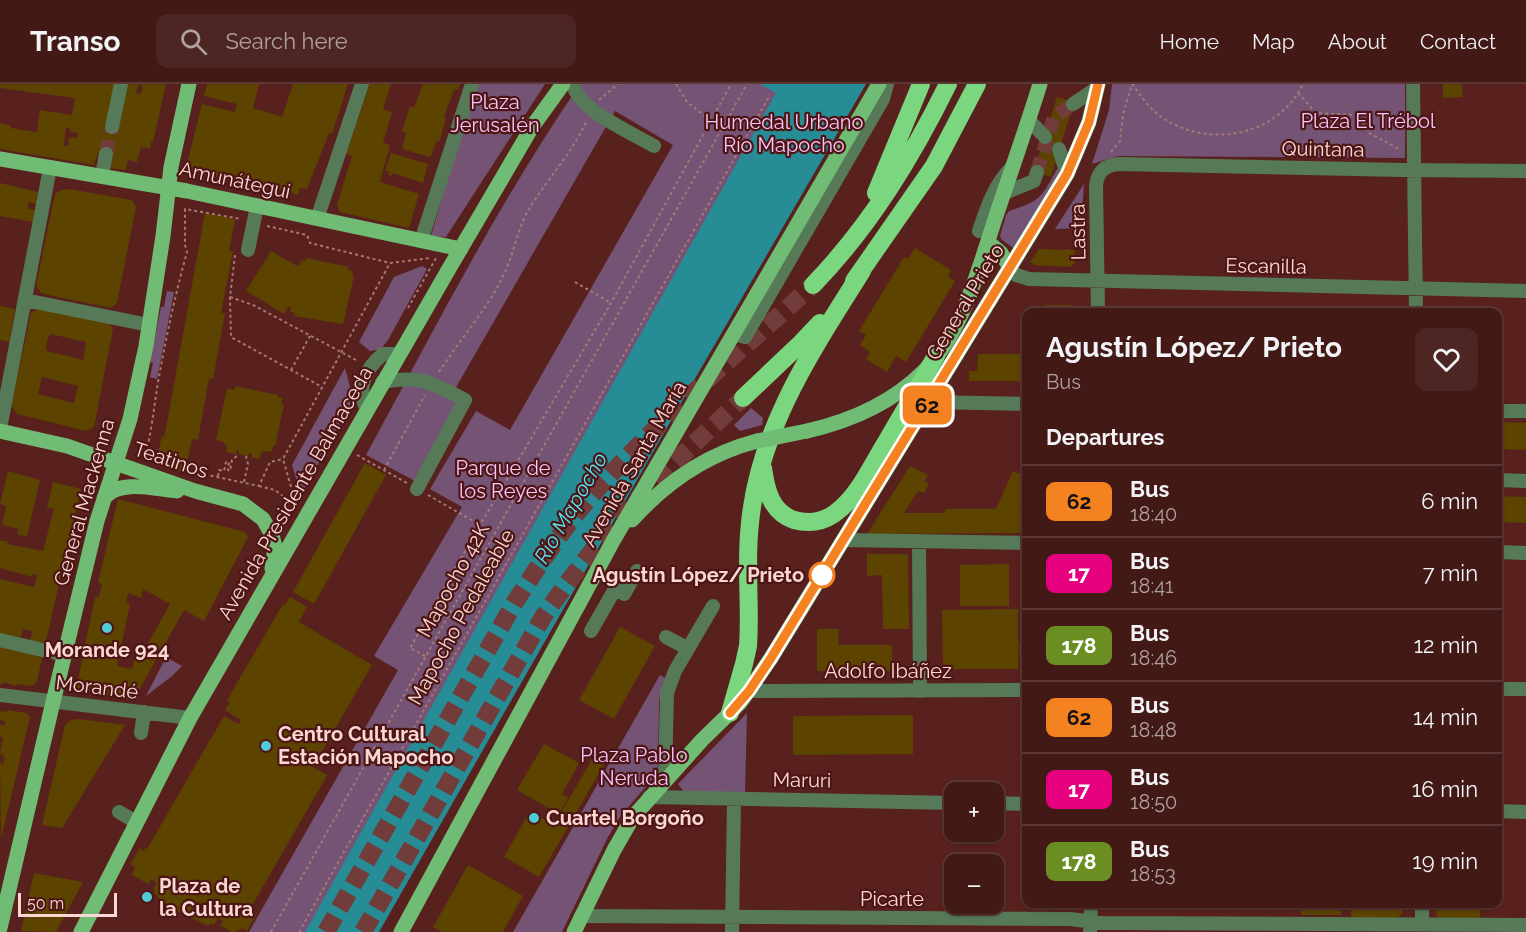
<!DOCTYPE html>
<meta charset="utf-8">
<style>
body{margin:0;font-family:Raleway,sans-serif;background:#4d2623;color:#f1f3f6;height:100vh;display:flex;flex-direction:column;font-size:22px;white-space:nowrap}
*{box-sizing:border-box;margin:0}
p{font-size:20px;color:#afa0a1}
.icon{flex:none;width:33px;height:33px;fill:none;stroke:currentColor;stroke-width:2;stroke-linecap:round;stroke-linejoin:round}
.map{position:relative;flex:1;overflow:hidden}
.panel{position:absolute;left:1022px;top:224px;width:480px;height:600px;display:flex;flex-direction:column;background:#431916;border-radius:12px;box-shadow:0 2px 4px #0004,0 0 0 2px #5b3835}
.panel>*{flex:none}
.badge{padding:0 12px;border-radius:9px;font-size:21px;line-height:39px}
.tools{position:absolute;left:944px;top:698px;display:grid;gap:12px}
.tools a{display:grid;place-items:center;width:60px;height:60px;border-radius:12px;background:#431916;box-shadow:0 2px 4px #0004,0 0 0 2px #5b3835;font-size:30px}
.scale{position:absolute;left:18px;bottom:15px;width:99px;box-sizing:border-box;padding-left:6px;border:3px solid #fbd7d3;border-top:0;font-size:16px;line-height:21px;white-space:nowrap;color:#fbd7d3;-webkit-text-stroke:4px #4d1615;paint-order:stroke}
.map>.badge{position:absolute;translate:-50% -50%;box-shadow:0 0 0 3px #fff}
h2{padding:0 24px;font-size:22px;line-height:54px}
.round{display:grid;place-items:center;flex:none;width:63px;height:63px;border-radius:12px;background:#4d2623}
.summary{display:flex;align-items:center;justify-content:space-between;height:102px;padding:0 24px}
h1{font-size:28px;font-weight:700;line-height:45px}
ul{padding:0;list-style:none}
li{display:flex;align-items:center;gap:18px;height:72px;padding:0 24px;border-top:2px solid #5b3835}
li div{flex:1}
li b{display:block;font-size:22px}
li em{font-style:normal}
li .badge{min-width:66px;font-weight:700;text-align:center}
header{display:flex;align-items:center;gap:36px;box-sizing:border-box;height:84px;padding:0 30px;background:#431916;border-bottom:2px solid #5b3835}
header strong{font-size:28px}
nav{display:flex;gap:33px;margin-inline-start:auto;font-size:21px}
.search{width:420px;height:54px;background:#4d2623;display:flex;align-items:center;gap:15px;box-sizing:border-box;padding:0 21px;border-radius:12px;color:#afa0a1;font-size:22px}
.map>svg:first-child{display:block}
.green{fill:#745375}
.water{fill:#268c96}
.building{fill:#5c4300;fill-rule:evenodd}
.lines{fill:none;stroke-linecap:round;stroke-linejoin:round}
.minor-tunnel{stroke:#713c39;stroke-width:14;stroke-dasharray:14 7;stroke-linecap:butt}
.highway-tunnel{stroke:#713c39;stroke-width:18;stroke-dasharray:18 9;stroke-linecap:butt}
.path{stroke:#a67874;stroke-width:2;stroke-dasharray:3 3;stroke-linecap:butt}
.minor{stroke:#567a57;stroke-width:14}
.major{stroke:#70bc74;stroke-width:15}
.highway{stroke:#7ad67f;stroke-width:18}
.major-bridge{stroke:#70bc74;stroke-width:15}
.line-casing{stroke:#fff;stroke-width:14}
.line{stroke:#f58220;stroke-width:9}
.stop-dot{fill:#fff;stroke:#f58220;stroke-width:3}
.poi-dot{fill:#52cbd8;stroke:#4d1615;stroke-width:2}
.labels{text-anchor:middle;stroke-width:4.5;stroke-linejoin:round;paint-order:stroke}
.park-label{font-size:20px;fill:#f9c3fb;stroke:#4d1615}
.street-label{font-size:20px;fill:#fbd7d3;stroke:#4d1615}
.stop-label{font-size:20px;font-weight:bold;fill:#fbd7d3;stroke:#4d1615;text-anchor:end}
.poi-label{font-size:20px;font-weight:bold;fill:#fbd7d3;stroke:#4d1615;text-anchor:start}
.water-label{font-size:21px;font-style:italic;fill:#5ae5f4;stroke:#4d1615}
</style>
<header>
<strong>Transo</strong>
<div class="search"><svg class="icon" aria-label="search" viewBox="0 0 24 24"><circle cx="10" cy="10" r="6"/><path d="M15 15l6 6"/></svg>Search here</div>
<nav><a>Home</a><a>Map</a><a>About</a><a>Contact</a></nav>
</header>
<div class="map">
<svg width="1526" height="848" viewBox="0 0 1526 848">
<rect width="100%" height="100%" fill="#59211e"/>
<!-- green -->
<path class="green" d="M476,0H545L446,153L431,152Z
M580,0H865L698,286L377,848H249L398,586L374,572L462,423L430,405L476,327L510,346L673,61L615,27L451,312L461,318L415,397L366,371C434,246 499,118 580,0Z
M1112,0H1405V74L1118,72L1092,80L1109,26Z
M1061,84V87L1013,164L1001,155L1000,152L1006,131L1009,127C1042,116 1040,115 1057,85Z
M1084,100L1081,144L1055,145Z
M422,182L427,185L388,256L381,265L370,267L359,258L394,193Z
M167,207L174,208L157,295L150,293L153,279L150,278L161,223H164Z
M345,284L351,307L350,322L301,411L292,381Z
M751,324L763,334L762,341L740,347L734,341Z
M166,573L182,582L172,592L146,612Z
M660,591L665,594L659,616L658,682L654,693L620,733L608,753L562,848H513Z
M747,629L745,709L684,708L678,700Z"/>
<!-- water -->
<path class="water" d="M760,0H866L689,305L379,848H305L776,9Z"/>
<!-- building -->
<path class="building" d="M0,0H139L136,9L141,10L143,2L139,0H166L153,58H151L150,65L141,63L137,78L128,76L126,86L111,84L113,72L106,70L98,69L94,81L0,65V39L11,42V44L37,48L40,26L72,31L75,14L0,4ZM66,44L71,45L70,48L78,49L77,54L69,53L68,62H64Z
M207,0H259L253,24L282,33L293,0H348L332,50L329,49L307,105L300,104L298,111L260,98L259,103L200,90L189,84L187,80L202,20L235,28L237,20L204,12Z
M370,0H391L383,25L392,28L383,59L390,61L380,98L419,110L409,144L340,128L337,121L352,72L346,70Z
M423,0H460L458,6L454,5L449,20H448L444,34L446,35L439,58L437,57L430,73L402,65L406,49L402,47L410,22L414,24Z
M1443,0H1462L1463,13L1443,14Z
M1057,13L1074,18L1051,93L1034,87Z
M391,69L428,80L423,99L393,89L392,92L388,91L389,88L385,87Z
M0,99L38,108L36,120L29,118L27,124L35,126L33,138L0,132Z
M69,105L132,116L136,123L117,219L111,224L49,211L41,209L36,202L55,110L61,106Z
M205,129L235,135L229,167H233L221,229H225L213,295L209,294L198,356L192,355L185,388L155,381L162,352L164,353L165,350Z
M915,164L951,186L948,193L955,197L906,278L896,272L887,288L866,275L870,268L860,261L866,251L859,247L904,173L908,175Z
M1039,165L1075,166V179L1070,183L1035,181L1030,178Z
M271,167L297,182L300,181L301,176L305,177L306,174L349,183L348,186L353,187L352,192H354L343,240L294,232L295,229L290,228L291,223H288L284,230L246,207Z
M1044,221H1073V228H1044Z
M0,222L15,225L9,258L0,256Z
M38,224L109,239L113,245L94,343L86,347L17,330L11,322L31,229ZM51,250L86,258L83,276L47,267L46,264L48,253ZM42,293L78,302L74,319L38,310Z
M978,270H1024L1023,297H969V287H977Z
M235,302L278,311L277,313L283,314L281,320L284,321L275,362H273L272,367L261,368L260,375L251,373L252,369H249L248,372L238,370L239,367L237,366L236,370L226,368L227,361L224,360V358L216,356L227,304L235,306Z
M1497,338L1526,339V366L1497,365Z
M365,379L386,391L314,520L293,508Z
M910,382L928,391L924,397L929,400L924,409L918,407L904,429H945V425H996L1013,387L1026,393V409L1019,425H1026V449L867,450Z
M8,387L40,396L27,452L17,451L19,445L2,441L6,422L0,420Z
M53,398L81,405L45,561L32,559L30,555L33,547L23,545L21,553L18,555L0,551V495L34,503L37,491L33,490L32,493L0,484V456L8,458L7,460L43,467L54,425L47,424Z
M1497,412L1526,413V439L1497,438Z
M118,415L245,448L248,453L204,537L184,526L138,608L133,615L130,616L76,606L95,513H99L102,500L98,498ZM143,505L170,520L145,565L138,563L132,585L117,582L130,520L126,519L128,509L141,514Z
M867,470H908L909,545H883L882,491L867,492Z
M1009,480V522H960V481Z
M290,513L307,523L299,538L372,581L313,683L327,691L324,697L250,825L252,826L251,828L256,831L247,847L242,844L240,847L238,845L236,848H232L220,841L223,837L218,834L214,841L211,839L209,842L180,829L166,820L154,809L155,807L153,805L157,799L151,795L148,800L132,791L135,783L130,780L140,764L144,767L145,764L147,765L224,632L239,640L241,636L225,626L230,618L227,616L283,520L285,521Z
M1018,525V585H943L942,526Z
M620,543L655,562L614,635L579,616Z
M817,545H839L838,561H892V587H817Z
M1019,559H1026V585H1020Z
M0,560L43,571L37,597L34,601L31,602L16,600V602L3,598V600H0Z
M8,626L27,629L30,633L1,755L0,679L3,680L5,674H3L4,671L0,670L3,653H0V641H5V637L0,636V627L7,628Z
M913,631V670L793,671V632Z
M79,635L125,641L62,744L42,741L65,641L71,636Z
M544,660L579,679L562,710L568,714L559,730L517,706Z
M598,665L609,672L539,793L504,773L530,727L554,741Z
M468,781L523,812L503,848H442L433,843Z
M34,789L83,798L56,848L21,847Z
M1114,819H1136V824L1118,825Z
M1301,819H1341V831H1301Z
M1351,819H1402V830L1397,834L1351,833Z
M1437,819H1480V835H1441L1436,831Z"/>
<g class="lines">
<!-- minor-tunnel -->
<path class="minor-tunnel" d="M106,70L112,43
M1037,88L1054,33L1073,20"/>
<!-- highway-tunnel -->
<path class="highway-tunnel" d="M326,848L515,518C536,486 557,453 581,424C650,342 734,273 813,201
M363,848L543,533C566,500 590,468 617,438C656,394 700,354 743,314"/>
<!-- path -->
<path class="path" d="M676,0L687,18L711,37
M1132,0C1141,12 1150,26 1163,34C1210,65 1278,52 1303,0
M1298,9L1316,29L1358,31L1369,49L1401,66
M599,16L618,0
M1111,68L1120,57L1123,30L1132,0
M267,142L307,151L310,159L390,179L430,174
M235,171L230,213L231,253L322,303
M575,198L611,219
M230,213L253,221L356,276
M408,224L436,174
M291,286L310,252
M439,288C460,255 486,227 503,192C514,171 516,148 528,127C546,96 571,71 586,38
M357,371L407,399
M145,375C151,350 154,324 158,298C166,254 175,211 187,168L185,161V125L241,135
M384,386L425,311
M187,389L194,388L259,402L270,378L283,375
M218,392L219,386L224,387L226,378H229L228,386L230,387L232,376L239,370
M244,398L248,380L246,372
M259,402L275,406L295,421
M428,411L480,441
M296,420L283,375L390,179
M425,572L410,564L480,441L611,219L731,0
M271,848L747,0
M299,848L770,11"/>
<!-- minor -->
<path class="minor" d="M573,0C578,26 632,49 654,62
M1413,0L1416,228
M1073,20L1097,4
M1029,36L1045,53
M112,43L121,0
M1059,65L1067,90
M102,92L106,70
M1004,109L1034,97L1037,88
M317,135L362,0
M979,147C987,123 994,101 1012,83
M421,157L472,0
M248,166L257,122
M1010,184L1016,191L1029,195L1526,207
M25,216L149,241
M1098,228L1096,101C1098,87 1105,81 1119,80L1402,86L1526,87
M734,250L745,253L883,15L887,0
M382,298C422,291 430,298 465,316L417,405
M929,318L1026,320
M367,326C356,304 365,285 383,270H399
M1497,327H1526
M0,345L50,84
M1497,396L1526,397
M843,456L1026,459
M919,457L920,607
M1497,468L1526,469
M591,547L615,505L624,510L637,487
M666,553L687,564
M0,556L64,571
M1497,605H1526
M749,607L1026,606
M0,611L190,634
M141,649L144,628
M665,696L667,609L675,587L713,522
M649,713L954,719
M993,719L1026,720
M1497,727L1526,728
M119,728L136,738
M1422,819V848
M581,832L1070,835L1103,839L1526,841
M732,848L734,715
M1090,848L1091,819"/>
<!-- major -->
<path class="major" d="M0,75L187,107L461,165
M988,158L1001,169L1010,184
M0,347L67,362L195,407L243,420L263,435L272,451L275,463L272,485
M807,347C851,337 891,320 924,287C963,247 978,187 995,135C1010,90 1026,45 1040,0
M104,414C120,395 154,405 177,407
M632,436C667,397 707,370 757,357
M0,844L53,618L97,437L130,335L146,262L163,152L171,83L189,0
M81,848L190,634L450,183L532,43L563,0
M401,848L613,457L879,0
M574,848L614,766L633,733L702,656L740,619L771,574L1067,90L1089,38L1098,0"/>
<!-- highway -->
<path class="highway" d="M876,109L921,0
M854,197L934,82L977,0
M813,201C870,142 912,73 948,0
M743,314L801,259L820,239
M763,384C766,406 771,428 794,436C808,440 822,438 834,430C858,413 870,384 885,360C902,331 919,302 936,272
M730,629L744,580L748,562C751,521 745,480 750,439C759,344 813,265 862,187"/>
<!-- major-bridge -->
<path class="major-bridge" d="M757,357L807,347"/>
</g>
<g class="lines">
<defs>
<path id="line" d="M730,629L749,607L771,574L1067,90L1089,38L1098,0"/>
</defs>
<!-- line casing -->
<use href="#line" class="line-casing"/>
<!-- line -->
<use href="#line" class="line"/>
</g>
<!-- markers -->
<circle class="stop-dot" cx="822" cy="491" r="12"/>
<g class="poi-dot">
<circle cx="107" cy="544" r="6"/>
<circle cx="266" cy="662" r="6"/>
<circle cx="534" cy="734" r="6"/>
<circle cx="147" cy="813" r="6"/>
</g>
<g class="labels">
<!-- park labels -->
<g class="park-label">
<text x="495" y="25">Plaza<tspan x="495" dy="23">Jerusalén</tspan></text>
<text x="1368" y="44">Plaza El Trébol</text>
<text x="784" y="45">Humedal Urbano<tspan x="784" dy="23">Río Mapocho</tspan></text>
<text x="503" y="391">Parque de<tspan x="503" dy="23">los Reyes</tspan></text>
<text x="634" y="678">Plaza Pablo<tspan x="634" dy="23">Neruda</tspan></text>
</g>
<!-- street labels -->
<g class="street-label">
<text transform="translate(1323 65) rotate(1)" y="7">Quintana</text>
<text transform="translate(235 96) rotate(12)" y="7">Amunátegui</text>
<text transform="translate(1078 148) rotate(-91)" y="7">Lastra</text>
<text transform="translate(1266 182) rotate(1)" y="7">Escanilla</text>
<text transform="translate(965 218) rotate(-59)" y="7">General Prieto</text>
<text transform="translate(171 376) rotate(18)" y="7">Teatinos</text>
<text transform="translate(634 380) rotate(-60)" y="7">Avenida Santa María</text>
<text transform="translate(295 409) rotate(-60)" y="7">Avenida Presidente Balmaceda</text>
<text transform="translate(84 418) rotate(-74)" y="7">General Mackenna</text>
<text transform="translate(453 496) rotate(-61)" y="7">Mapocho 42K</text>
<text transform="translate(461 533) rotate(-61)" y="7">Mapocho Pedaleable</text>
<text x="888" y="594">Adolfo Ibáñez</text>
<text transform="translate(97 603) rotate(7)" y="7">Morandé</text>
<text transform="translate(802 696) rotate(1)" y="7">Maruri</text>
<text x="892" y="822">Picarte</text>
</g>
<!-- stop labels -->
<g class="stop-label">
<text x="804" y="498">Agustín López/ Prieto</text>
</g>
<!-- poi labels -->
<g class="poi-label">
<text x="107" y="573" text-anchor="middle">Morande 924</text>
<text x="278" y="657">Centro Cultural<tspan x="278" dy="23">Estación Mapocho</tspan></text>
<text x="546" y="741">Cuartel Borgoño</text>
<text x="159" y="809">Plaza de<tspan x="159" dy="23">la Cultura</tspan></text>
</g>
<!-- water labels -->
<g class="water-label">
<text transform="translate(571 424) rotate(-60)" y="7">Río Mapocho</text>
</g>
</g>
</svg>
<div class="tools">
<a>+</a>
<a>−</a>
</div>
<div class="scale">50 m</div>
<b class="badge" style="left:927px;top:321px;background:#f58220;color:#111">62</b>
<section class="panel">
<div class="summary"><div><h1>Agustín López/ Prieto</h1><p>Bus</p></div><a class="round"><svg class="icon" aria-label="heart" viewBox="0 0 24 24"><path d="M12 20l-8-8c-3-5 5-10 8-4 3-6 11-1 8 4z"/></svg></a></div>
<h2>Departures</h2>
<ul>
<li><span class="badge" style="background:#f58220;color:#111">62</span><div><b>Bus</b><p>18:40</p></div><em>6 min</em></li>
<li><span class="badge" style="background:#e6007e;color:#fff">17</span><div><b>Bus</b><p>18:41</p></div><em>7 min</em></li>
<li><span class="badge" style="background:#6b8e23;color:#fff">178</span><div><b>Bus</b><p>18:46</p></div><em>12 min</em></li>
<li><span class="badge" style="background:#f58220;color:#111">62</span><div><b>Bus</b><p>18:48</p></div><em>14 min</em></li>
<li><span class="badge" style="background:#e6007e;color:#fff">17</span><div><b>Bus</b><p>18:50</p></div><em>16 min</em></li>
<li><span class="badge" style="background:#6b8e23;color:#fff">178</span><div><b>Bus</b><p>18:53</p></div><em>19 min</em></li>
</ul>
</section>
</div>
